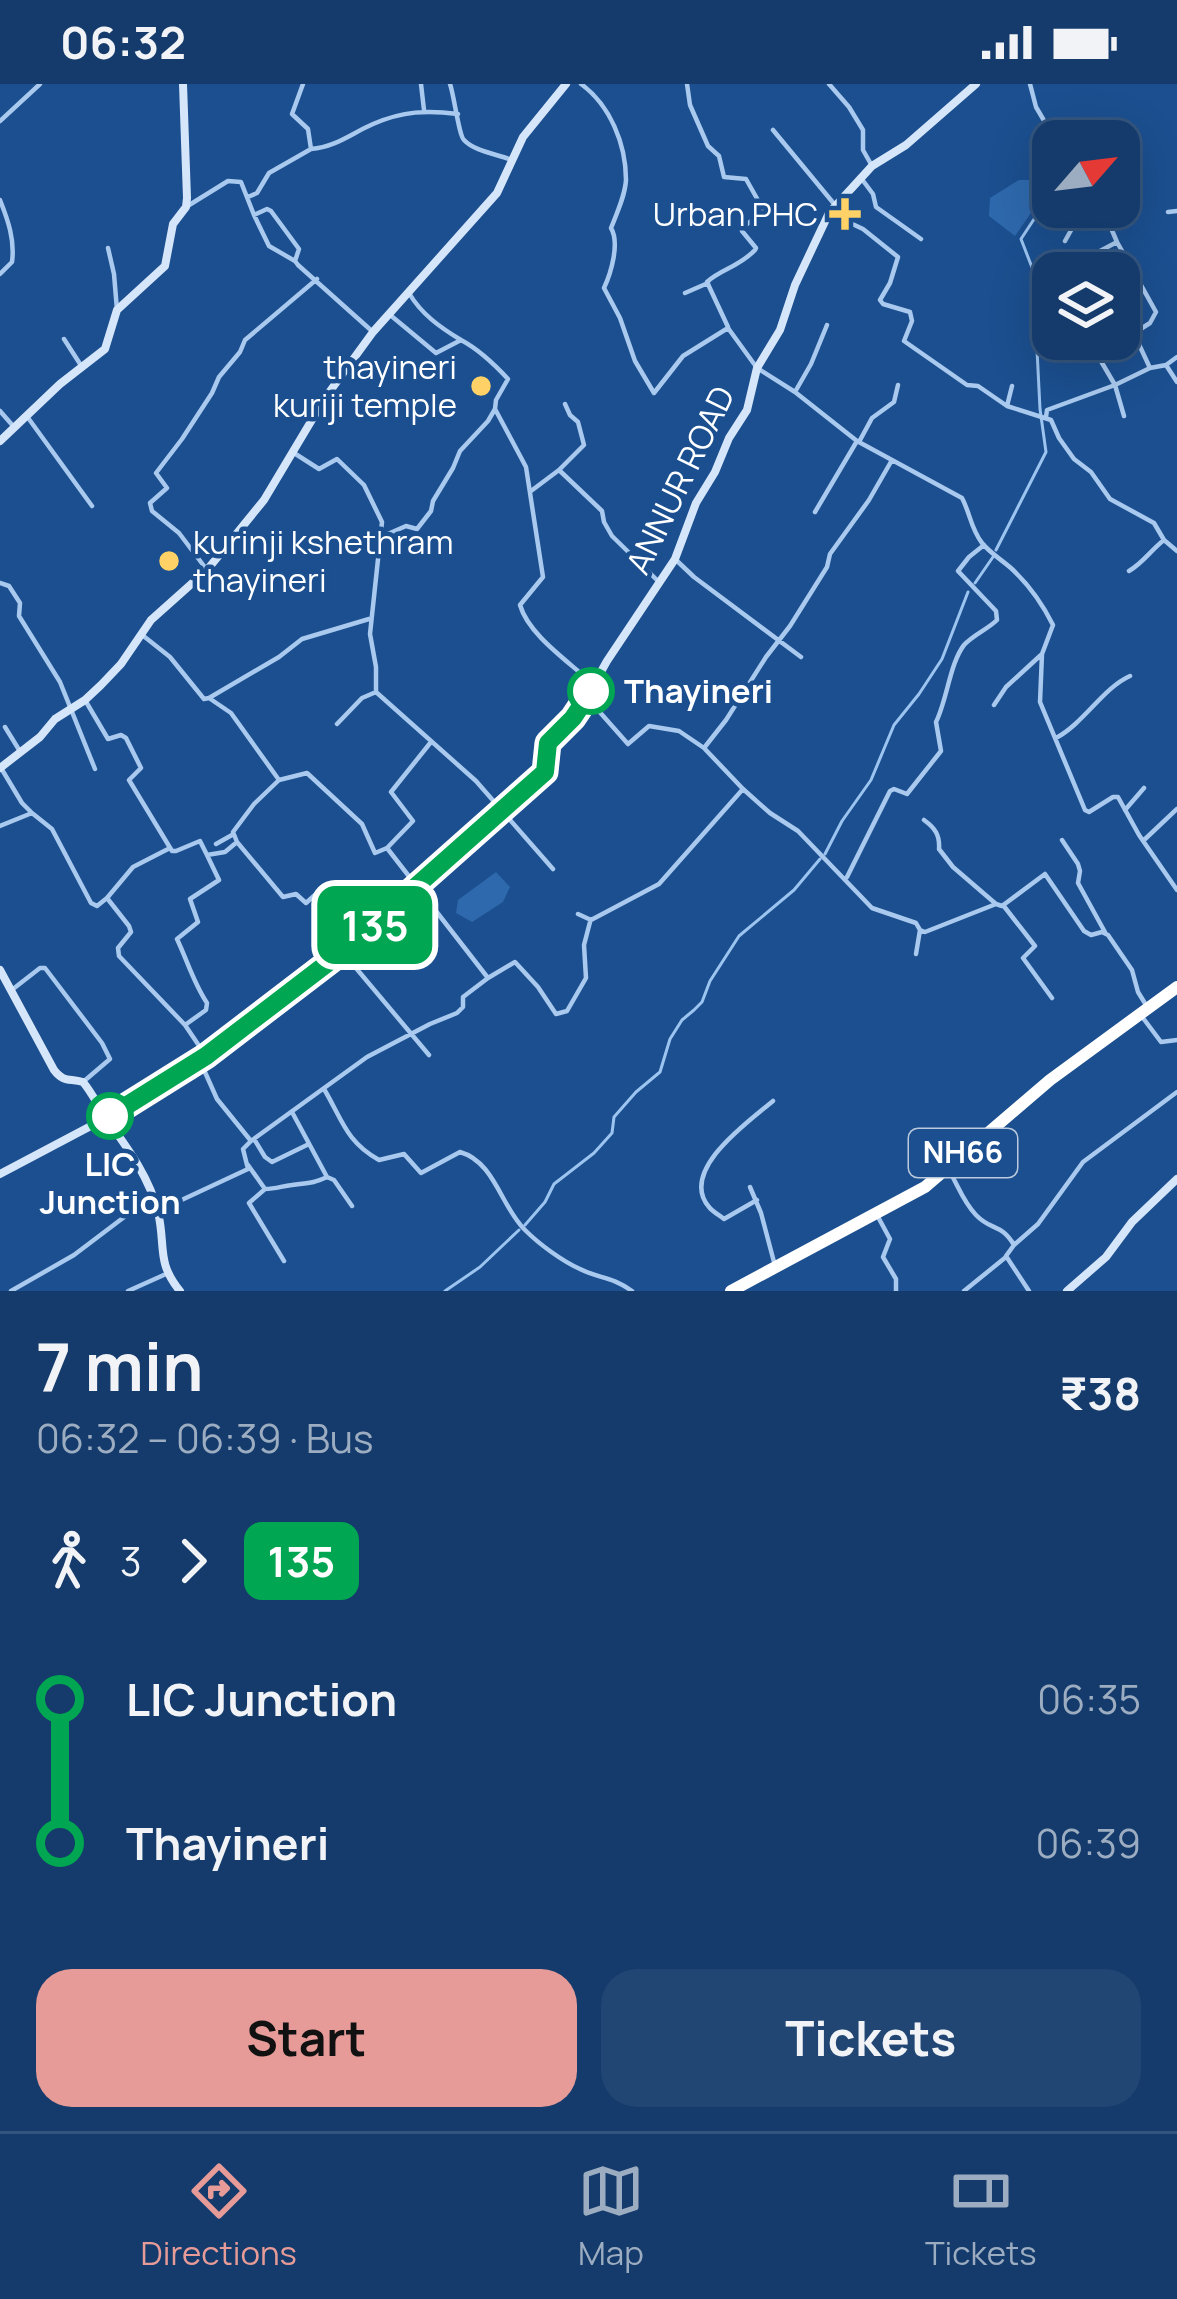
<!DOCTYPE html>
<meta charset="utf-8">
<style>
body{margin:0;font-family:Manrope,sans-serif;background:#214673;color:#f1f3f6;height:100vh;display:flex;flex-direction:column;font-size:45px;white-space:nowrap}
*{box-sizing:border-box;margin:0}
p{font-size:39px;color:#9dadc1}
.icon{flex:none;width:66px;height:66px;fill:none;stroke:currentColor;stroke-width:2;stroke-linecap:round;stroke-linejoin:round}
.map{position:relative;height:1207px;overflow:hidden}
.side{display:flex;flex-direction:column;background:#143b6b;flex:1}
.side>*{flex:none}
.badge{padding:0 24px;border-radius:18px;font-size:42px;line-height:78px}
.needle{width:78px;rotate:62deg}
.fabs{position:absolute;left:1032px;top:36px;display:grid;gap:24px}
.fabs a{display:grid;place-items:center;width:108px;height:108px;border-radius:24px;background:#143b6b;box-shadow:0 12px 48px #0002,0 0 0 3px #33557e;font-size:60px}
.map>.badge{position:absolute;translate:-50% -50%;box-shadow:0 0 0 6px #fff}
.legs{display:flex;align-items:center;gap:18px;height:132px;padding:0 36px;font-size:39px}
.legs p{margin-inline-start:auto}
.headline{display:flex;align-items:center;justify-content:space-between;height:204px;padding:0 36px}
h1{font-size:66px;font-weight:700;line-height:90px}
.action{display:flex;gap:24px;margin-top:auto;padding:24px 36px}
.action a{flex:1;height:138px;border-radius:36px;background:#e69b98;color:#111;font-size:48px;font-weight:700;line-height:138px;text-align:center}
.action a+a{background:#214673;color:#f1f3f6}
ul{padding:0 36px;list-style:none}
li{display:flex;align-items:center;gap:42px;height:144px;font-size:45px}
li i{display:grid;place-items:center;width:18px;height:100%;margin:0 15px;background:currentColor}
li i::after{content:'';width:30px;height:30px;margin:-15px;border:9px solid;border-radius:50%;background:#143b6b}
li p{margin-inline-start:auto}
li:first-child i{background:linear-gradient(#0000 50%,currentColor 0)}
li:last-child i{background:linear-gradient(currentColor 50%,#0000 0)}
.status{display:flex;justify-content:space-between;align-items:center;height:84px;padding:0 60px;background:#143b6b;direction:ltr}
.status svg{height:33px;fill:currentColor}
.dock{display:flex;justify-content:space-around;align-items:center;height:168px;border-top:3px solid #33557e;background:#143b6b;font-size:33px;color:#9dadc1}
.dock a{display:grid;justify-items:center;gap:6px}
.dock .selected{color:#e69b98}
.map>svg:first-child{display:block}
.green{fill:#2e69ad}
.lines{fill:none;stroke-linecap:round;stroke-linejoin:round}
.stream{stroke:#9cc4f0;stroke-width:3}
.street{stroke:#a9c9ee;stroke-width:4.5}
.secondary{stroke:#d6e6fa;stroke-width:8}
.highway{stroke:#fff;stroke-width:12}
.line-1-casing{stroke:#fff;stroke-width:27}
.line-1{stroke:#00a651;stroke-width:18}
.poi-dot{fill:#ffd166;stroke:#1b4f8f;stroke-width:4.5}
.stop-1-dot{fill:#fff;stroke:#00a651;stroke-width:6}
.labels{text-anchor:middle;stroke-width:9;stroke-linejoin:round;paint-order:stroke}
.shield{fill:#1b4f8f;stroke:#bbcadd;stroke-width:3}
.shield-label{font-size:30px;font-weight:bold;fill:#fff}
.poi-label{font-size:33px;fill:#fff;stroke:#1b4f8f;text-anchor:end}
.street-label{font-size:33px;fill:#fff;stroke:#1b4f8f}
.stop-label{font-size:33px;font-weight:bold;fill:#fff;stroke:#1b4f8f;text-anchor:start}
</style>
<div class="status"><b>06:32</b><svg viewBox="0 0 49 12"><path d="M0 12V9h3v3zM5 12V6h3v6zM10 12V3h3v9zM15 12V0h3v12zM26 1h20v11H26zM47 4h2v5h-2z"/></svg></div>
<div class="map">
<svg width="1177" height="1207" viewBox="0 0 1177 1207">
<rect width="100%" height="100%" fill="#1b4f8f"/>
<!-- green -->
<path class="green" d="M1019,96H1029L1038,113L1033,126L1015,152L989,132L990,114Z
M496,788L510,803L503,818L472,838L456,829L458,816Z"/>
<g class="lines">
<!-- stream -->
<path class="stream" d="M996,466L1046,368L1040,325L1033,186L1021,155L1042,123L1043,106L1034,94
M975,499L993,473
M825,770L842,737L871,696L894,641L919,610L942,575L968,508
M702,918L694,926L702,918L710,897L739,852L794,806L820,775
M525,1141L545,1118L554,1100L594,1069L612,1049L614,1033L636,1008L660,988L670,955L682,936L694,926
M445,1207L480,1183L519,1146"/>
<!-- street -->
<path class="street" d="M303,0L292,30L308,45L311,65C336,63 352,49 373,40C403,27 427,26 458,30
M421,0L424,26
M450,0C454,11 459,52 464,56C474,67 496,70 509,75
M581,0C610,21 626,60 626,96C625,112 617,129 611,144C620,159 611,189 604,204L620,234L635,277L654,309L683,272L728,244L757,284L795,308L857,357L962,414C970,429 971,445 982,459C990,469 1002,476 1012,485C1029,501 1043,521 1053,541L1042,570L1040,618L1085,726L1089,728L1113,713H1118L1139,751L1177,806
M687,0L690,21L708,62L719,72L724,93L746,95L764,127L742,144V147L756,164L755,166C739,183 721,185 707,198L728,243
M829,0L849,23L863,46V66L872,82
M1030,0L1036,23L1056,57
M0,37L40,0
M773,46L835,121
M861,94L873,110L876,123L921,155
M248,113L257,109L269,89L311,65
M0,116C8,136 15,156 12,178L0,190
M186,123L228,97L241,98L254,131L267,125L271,127L299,165L295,177L298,181L373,248
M1102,123L1117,158L1156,228L1150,239L1136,248V254L1150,284L1166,281L1177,273
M1168,128L1177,127
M829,129L863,145L898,173L890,199L880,216L883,220L910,228L912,237L904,257L967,301L978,302L1007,322L1051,336L1059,354L1074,375L1091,388L1110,415L1154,439L1164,456L1177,467
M254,131L269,162L295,177
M1065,157L1084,123
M108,164L114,190L117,226
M1081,177L1117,158
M409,209C421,230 441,244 461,256C478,265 496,282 508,295L496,316L495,325L526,383L543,493L520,521C529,552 571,579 594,601
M685,209L708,199
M389,230L436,269L461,256
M64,255L82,283
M1095,267L1115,301L1124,332
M1166,281L1177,298
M795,308L811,280L827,241
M1007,322L1012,302
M0,327L14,343
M26,331L92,422
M1046,333L1047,326L1115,301L1150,284
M859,358L872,334L894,318L898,301
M294,369L319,385L337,375L364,401L382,438L370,550L376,583V608L476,697L553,785
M559,386L602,427L604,438L612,452L660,499
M531,407L559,386L584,361L578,338L570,331L565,320
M815,428L857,357
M381,453L406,442L417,445L431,427L433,417L453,384L460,367L488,337L495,325
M675,475L694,493L801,573
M207,486L179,449L152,427L150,419L167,404L156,389L182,355L212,309L219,293L240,268L245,256L317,195
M1129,487C1143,479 1151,466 1164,456
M0,499L9,502L20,519L19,532L60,598L95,685
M141,550L170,573L204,615L209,614L231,629L279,696L307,689L362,740L375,769L387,764L488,894L463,913V923L457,929L430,940L367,973L251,1057L243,1065L248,1085L158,1127
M209,614L279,573L302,555L369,535
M85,616L108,655L121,651L126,654L141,684L129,696L172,767H176L200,757L207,771L225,768L237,758L283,813L296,810L306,819L316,810L322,813L353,859
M586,617L597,625L628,660L649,642L679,647L704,664L743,705L770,729L798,747L872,824L916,839L920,846L925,848L996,820L1002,822L1045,790L1084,847L1091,851L1102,848L1108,851L1132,886L1138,908L1146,921
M994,621L1006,603L1042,570
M337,640L362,614L376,608
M5,643L21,669
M1056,654C1084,639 1103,604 1130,592
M704,664L726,636L766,573L790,542L827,483L830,470L869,416L892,376
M1,684L22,719L31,728
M1125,726L1144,704
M924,736C935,744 940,751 939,765L953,783L996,820
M0,742L32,729L52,745L91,819L97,822L107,814L129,842L131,848L118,864L119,872L185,941
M1062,756L1078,780L1080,787L1078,799L1106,850
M1143,757L1177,725
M237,758L233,748L254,720L279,696
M216,760L232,751
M387,764L413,737L391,708L431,658
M847,793L890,707L894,705L907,710L941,667L936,638C947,616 950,579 964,561C973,551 988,545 997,536L996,527L958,487L969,473L984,461
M107,814L133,783L170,764
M1003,821L1035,862L1023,874L1052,914
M578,830L591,836L659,800L743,705
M324,846L429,971
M916,870L920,846
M488,894L515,878L538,903L556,930L567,927L586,894L584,861L590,838
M13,905L40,884H45L102,959L110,975L83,998
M1143,934L1161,958L1177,956
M206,972L185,941L206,926L207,919C194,900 187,876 177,855L198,838L190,815L219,796L207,771
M200,977L217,1015L251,1057
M324,1005C342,1035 346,1058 379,1076L404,1070L421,1089L460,1068C495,1078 501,1123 525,1146C539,1160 562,1177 580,1185C600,1195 611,1192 632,1207
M292,1028L327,1093L334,1096L352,1122
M254,1055L265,1073L272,1078L309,1060
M248,1081L265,1105L249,1119L284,1177
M950,1088C958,1102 964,1119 976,1131C991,1147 1001,1139 1014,1161L1006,1172L1029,1207
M750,1103L761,1129L774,1178
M265,1105C276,1105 282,1102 292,1101C309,1098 309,1101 327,1093
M757,1116L724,1135C719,1131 713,1128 709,1123C678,1087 749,1037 773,1017
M877,1131L890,1155L883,1173L896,1195V1207
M1014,1161L1038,1140L1083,1078L1177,1008
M11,1207L74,1171L152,1112
M128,1207L166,1190
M964,1207L1006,1173"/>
<!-- secondary -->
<path class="secondary" d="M0,357L60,300L105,265L117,226L165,182L173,140L186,123L187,114L183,0
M0,684L40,653L55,635L85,616L101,601L121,580L151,536L207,486L264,416L325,314L373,248L497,109L523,53L566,0
M0,886L54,986C64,999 69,994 83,998C93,1010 99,1024 108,1037C129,1066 149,1093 158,1128C166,1162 156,1178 180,1207
M0,1090L106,1034L206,972L274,922L380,836L545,688L548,659L579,627L607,577L675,475L696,419L715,388L729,354L747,326L757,284L780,246L795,201L829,129L872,82L906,61L976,0
M1067,1207L1106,1173L1132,1138L1177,1095"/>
<!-- highway -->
<path class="highway" d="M731,1207L925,1103L1050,996L1177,903"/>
</g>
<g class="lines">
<defs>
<path id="line-1" d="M110,1032L206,972L342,868L545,688L548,659L573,634L591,607"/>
</defs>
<!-- line-1 casing -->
<use href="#line-1" class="line-1-casing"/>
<!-- line-1 -->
<use href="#line-1" class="line-1"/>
</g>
<!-- markers -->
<g class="poi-dot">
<path d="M839 112h12v12h12v12h-12v12h-12v-12h-12v-12h12z"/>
<circle cx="481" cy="302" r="12"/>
<circle cx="169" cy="477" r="12"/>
</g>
<g class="stop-1-dot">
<circle cx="591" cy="607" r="21"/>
<circle cx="110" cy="1032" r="21"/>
</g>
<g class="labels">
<!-- shield labels -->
<rect class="shield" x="909" y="1045" width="108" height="48" rx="9"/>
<g class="shield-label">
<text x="963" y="1079">NH66</text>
</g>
<!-- poi labels -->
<g class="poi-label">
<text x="818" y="142">Urban PHC</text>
<text x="457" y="295">thayineri<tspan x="457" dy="38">kuriji temple</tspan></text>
<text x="193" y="470" text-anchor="start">kurinji kshethram<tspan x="193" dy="38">thayineri</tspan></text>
</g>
<!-- street labels -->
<g class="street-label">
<text transform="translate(680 396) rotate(-64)" y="12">ANNUR ROAD</text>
</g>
<!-- stop labels -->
<g class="stop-label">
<text x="624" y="619">Thayineri</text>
<text x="110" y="1092" text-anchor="middle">LIC<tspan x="110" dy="38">Junction</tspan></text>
</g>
</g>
</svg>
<div class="fabs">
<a><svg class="needle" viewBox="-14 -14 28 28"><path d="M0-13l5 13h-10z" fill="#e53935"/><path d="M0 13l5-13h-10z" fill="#9dadc1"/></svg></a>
<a><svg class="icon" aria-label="layers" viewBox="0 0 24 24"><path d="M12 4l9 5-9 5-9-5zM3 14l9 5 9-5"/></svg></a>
</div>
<b class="badge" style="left:375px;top:841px;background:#00a651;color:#fff">135</b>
</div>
<section class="side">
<div class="headline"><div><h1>7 min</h1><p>06:32 – 06:39 · Bus</p></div><b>₹38</b></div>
<div class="legs"><svg class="icon" aria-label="walk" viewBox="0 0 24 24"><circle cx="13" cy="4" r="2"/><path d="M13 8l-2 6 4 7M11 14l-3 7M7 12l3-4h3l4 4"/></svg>3<svg class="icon" aria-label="forward" viewBox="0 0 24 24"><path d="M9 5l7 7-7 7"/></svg><b class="badge" style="background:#00a651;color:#fff">135</b></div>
<ul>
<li><i style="color:#00a651"></i><b>LIC Junction</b><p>06:35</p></li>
<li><i style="color:#00a651"></i><b>Thayineri</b><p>06:39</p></li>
</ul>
<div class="action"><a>Start</a><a>Tickets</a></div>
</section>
<nav class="dock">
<a class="selected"><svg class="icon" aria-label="directions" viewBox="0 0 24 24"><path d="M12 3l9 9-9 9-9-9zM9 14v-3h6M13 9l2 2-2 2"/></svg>Directions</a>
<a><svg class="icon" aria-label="map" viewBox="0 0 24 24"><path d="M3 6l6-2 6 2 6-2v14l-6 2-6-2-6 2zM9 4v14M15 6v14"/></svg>Map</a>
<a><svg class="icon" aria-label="tickets" viewBox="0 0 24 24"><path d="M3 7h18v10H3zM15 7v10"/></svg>Tickets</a>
</nav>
